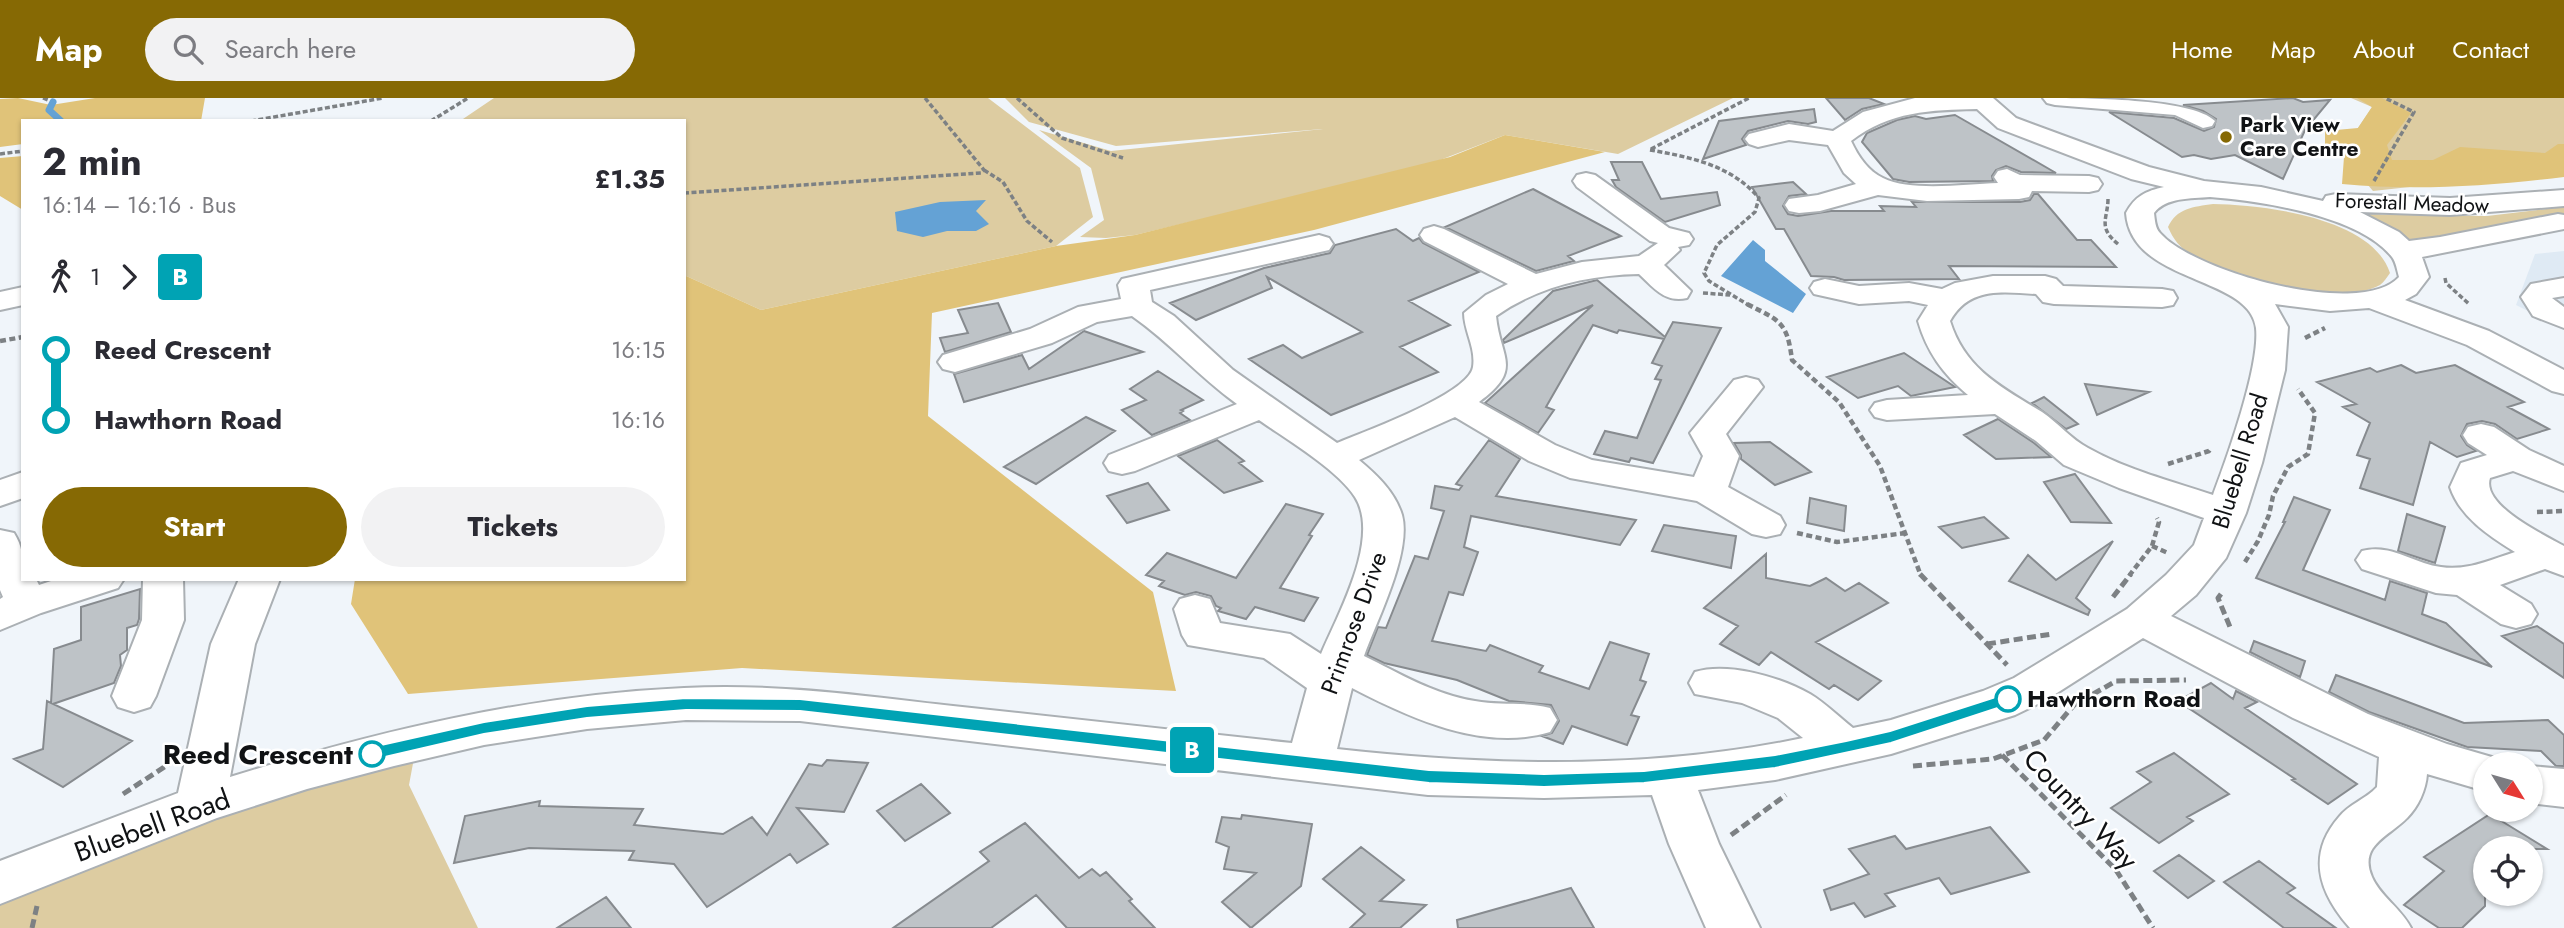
<!DOCTYPE html>
<meta charset="utf-8">
<style>
body{margin:0;font-family:Jost,sans-serif;background:#f2f2f3;color:#2b2b33;height:100vh;display:flex;flex-direction:column;font-size:26px;white-space:nowrap}
*{box-sizing:border-box;margin:0}
p{font-size:23px;color:#7c7c81}
.icon{flex:none;width:38px;height:38px;fill:none;stroke:currentColor;stroke-width:2;stroke-linecap:round;stroke-linejoin:round}
.map{position:relative;flex:1;overflow:hidden}
.details{position:absolute;left:21px;top:21px;width:665px;height:462px;display:flex;flex-direction:column;background:#fff;border-radius:0px;box-shadow:0 2px 5px #0004}
.details>*{flex:none}
.badge{padding:0 14px;border-radius:5px;font-size:24px;line-height:46px}
.needle{width:46px;rotate:127deg}
.controls{position:absolute;left:2473px;top:654px;display:grid;gap:14px}
.controls a{display:grid;place-items:center;width:70px;height:70px;border-radius:50%;background:#fff;box-shadow:0 2px 5px #0004;font-size:35px}
.map>.badge{position:absolute;translate:-50% -50%;box-shadow:0 0 0 4px #fff}
.legs{display:flex;align-items:center;gap:10px;height:77px;padding:0 21px;font-size:23px}
.legs p{margin-inline-start:auto}
.head{display:flex;align-items:center;justify-content:space-between;height:119px;padding:0 21px}
h1{font-size:38px;font-weight:700;line-height:52px}
.action{display:flex;gap:14px;margin-top:auto;padding:14px 21px}
.action a{flex:1;height:80px;border-radius:42px;background:#866904;color:#fff;font-size:28px;font-weight:700;line-height:80px;text-align:center}
.action a+a{background:#f2f2f3;color:#2b2b33}
ul{padding:0 21px;list-style:none}
li{display:flex;align-items:center;gap:24px;height:70px;font-size:26px}
li i{display:grid;place-items:center;width:10px;height:100%;margin:0 9px;background:currentColor}
li i::after{content:'';width:18px;height:18px;margin:-9px;border:5px solid;border-radius:50%;background:#fff}
li p{margin-inline-start:auto}
li:first-child i{background:linear-gradient(#0000 50%,currentColor 0)}
li:last-child i{background:linear-gradient(currentColor 50%,#0000 0)}
header{display:flex;align-items:center;gap:42px;box-sizing:border-box;height:98px;padding:0 35px;background:#866904;color:#fff}
header strong{font-size:33px}
nav{display:flex;gap:38px;margin-inline-start:auto;font-size:24px}
.search{width:490px;height:63px;background:#f2f2f3;display:flex;align-items:center;gap:18px;box-sizing:border-box;padding:0 24px;border-radius:38px;color:#7c7c81;font-size:26px}
.map>svg:first-child{display:block}
.built{fill:#dfeaf4}
.green{fill:#ddcca1}
.forest{fill:#e0c379}
.water{fill:#64a2d5}
.lines{fill:none;stroke-linecap:round;stroke-linejoin:round}
.stream{stroke:#64a2d5;stroke-width:7}
.building{fill:#bec3c7;stroke:#878b8f;stroke-width:2}
.minor-casing{stroke:#abb0b4;stroke-width:4}
.path-far2{stroke:#7d8184;stroke-width:3.5;stroke-dasharray:5 2.5;stroke-linecap:butt}
.path-far1{stroke:#7d8184;stroke-width:4.5;stroke-dasharray:6 3.5;stroke-linecap:butt}
.path{stroke:#7d8184;stroke-width:5;stroke-dasharray:9 4.5;stroke-linecap:butt}
.minor{fill:#fff;fill-rule:evenodd}
.line-1{fill:#00a3b4;stroke:#fff;stroke-width:2}
.poi-dot{fill:#866904;stroke:#fff;stroke-width:2.5}
.stop-1-dot{fill:#fff;stroke:#00a3b4;stroke-width:3.5}
.labels{text-anchor:middle;stroke-width:5;stroke-linejoin:round;paint-order:stroke}
.far-poi-label{font-size:21px;font-weight:bold;fill:#101214;stroke:#fff;text-anchor:start}
.far-street-label{font-size:21px;fill:#101214;stroke:#fff}
.street-label{font-size:24px;fill:#101214;stroke:#fff}
.stop-label{font-size:24px;font-weight:bold;fill:#101214;stroke:#fff;text-anchor:start}
.near-stop-label{font-size:28px;font-weight:bold;fill:#101214;stroke:#fff;text-anchor:end}
.near-street-label{font-size:28px;fill:#101214;stroke:#fff}
</style>
<header>
<strong>Map</strong>
<div class="search"><svg class="icon" aria-label="search" viewBox="0 0 24 24"><circle cx="10" cy="10" r="6"/><path d="M15 15l6 6"/></svg>Search here</div>
<nav><a>Home</a><a>Map</a><a>About</a><a>Contact</a></nav>
</header>
<div class="map">
<svg width="2564" height="830" viewBox="0 0 2564 830">
<rect width="100%" height="100%" fill="#f0f5fa"/>
<!-- built -->
<path class="built" d="M2564,153V231L2516,207L2535,156Z"/>
<!-- green -->
<path class="green" d="M494,0H988L1080,70L1093,119L1056,148L761,212L684,177V23H460Z
M1005,0H1733L1618,56L1505,37L1422,69L1135,137L1106,140L1080,139L1104,122L1091,70L1039,32L1111,53L1323,31L1116,48L1029,24Z
M2351,0H2564V72L2373,93L2341,55L2372,9Z
M2213,106C2263,107 2372,119 2390,175C2387,179 2384,184 2380,187C2340,210 2228,182 2192,157C2180,150 2173,141 2168,129C2177,110 2193,109 2213,106Z
M2564,109V117L2411,146L2352,116L2487,118Z
M414,660L409,687L478,830H0V798L164,734L350,676Z"/>
<!-- forest -->
<path class="forest" d="M18,0L51,7L95,0H205L201,23H23V46L0,49V1Z
M2357,0H2382L2411,15L2387,47L2392,62H2433L2460,49L2545,55L2558,46H2564V79C2489,88 2417,93 2342,86L2344,59L2325,52V33L2358,30L2372,9Z
M1505,37L1605,54L1314,132L932,215L928,318L1153,494L1176,593L742,570L408,596L351,506L355,481H684V177L761,212L1056,148L1135,137L1450,59Z
M23,58V112L0,98V60Z"/>
<!-- water -->
<path class="water" d="M986,102L976,113L989,126L976,133H947L923,139L897,133L895,114L940,104Z
M1753,142L1765,152V163L1806,196L1793,215L1721,178Z"/>
<g class="lines">
<!-- stream -->
<path class="stream" d="M53,4L49,12L61,23"/>
</g>
<!-- building -->
<path class="building" d="M1826,0H1869L1884,6L1862,11L1845,22Z
M2293,0L2303,4L2330,2L2305,32L2283,81L2235,57L2211,61L2194,57L2182,59L2109,14L2174,20L2204,33L2214,29L2216,21L2203,13L2183,7Z
M1814,11L1816,24L1808,26L1788,23L1748,33L1742,41L1746,47L1703,61L1719,23Z
M1955,17L2056,75L2021,74L2006,68L1996,72L1992,78L1993,83L1909,84L1893,81L1862,44L1867,35L1897,22L1915,18L1926,21Z
M1611,64H1642L1661,101L1717,94L1720,107L1665,124L1616,89L1612,82H1619Z
M1793,84L1806,96L1789,98L1783,108L1788,116L1798,118L1831,113H1884L1880,108L1916,109L1912,104H2020L2030,102L2034,96H2038L2077,142H2091L2116,169L1949,168L1959,181L1844,182L1834,179L1811,178L1784,131H1776L1752,89Z
M1533,91L1621,138L1568,158L1574,163L1536,173L1445,129Z
M1396,131L1413,143L1419,140L1423,145L1479,174L1409,203L1450,227L1400,249L1438,274L1331,317L1249,261L1283,247L1302,260L1362,234L1267,179L1272,190L1196,222L1170,205L1264,170L1330,155L1335,147Z
M1597,182L1665,239L1673,224L1721,230L1653,365L1631,360L1629,364L1594,356L1605,333L1637,340L1661,282L1655,281L1662,268L1652,265L1664,241L1619,232L1617,235L1593,227L1546,309L1554,312L1538,335L1485,305L1593,207L1504,245L1503,242L1553,193Z
M998,205L1011,234L945,254L940,240L968,235L958,212Z
M1084,233L1143,254L964,304L954,276L1022,257L1029,271Z
M1904,255L1955,289L1911,298L1898,288L1858,300L1827,279Z
M2401,267L2416,275L2455,267L2524,304L2508,309L2549,331L2517,341L2495,326L2482,323L2467,326L2461,338L2467,347L2476,353L2457,359L2430,344L2413,407L2360,390L2370,361L2357,357L2370,325L2343,309L2356,306L2317,284L2370,270L2377,274Z
M1158,273L1203,302L1181,312L1183,313L1180,315L1190,322L1152,337L1122,312L1146,302L1130,291Z
M2085,286L2149,294L2097,317Z
M2044,299L2078,326L2066,331L2032,305Z
M1086,319L1115,333L1036,386L1004,369Z
M1998,321L2034,345L2051,359L1996,361L1964,337Z
M1217,342L1244,363L1239,365L1262,383L1224,395L1178,358Z
M1489,342L1520,361L1496,398L1636,422L1620,447L1471,418L1464,449L1478,454L1463,497L1449,494L1432,543L1486,553L1490,547L1543,568L1539,574L1589,591L1610,544L1649,556L1640,582L1646,584L1631,617L1639,619L1627,647L1572,628L1563,646L1542,638L1552,635L1559,623L1551,607L1509,603L1457,582L1384,565L1367,557L1378,529L1386,530L1415,458L1428,461L1444,413L1431,410L1435,388L1459,392L1462,388L1456,386Z
M1770,344L1811,374L1775,387L1741,361V357L1734,345Z
M2075,376L2111,425L2071,424L2044,384Z
M1148,385L1169,412L1127,425L1107,398Z
M2294,399L2330,412L2303,472L2385,502L2390,483L2427,495L2422,516L2446,525L2492,569L2256,480L2285,424H2283Z
M1810,400L1846,408L1844,433L1807,425Z
M1286,406L1323,416L1309,437L1312,438L1280,490L1318,500L1304,523L1255,509L1246,521L1218,513L1221,510L1216,508L1211,498L1196,494L1185,497L1159,488L1164,483L1146,477L1167,455L1236,480Z
M2407,416L2445,429L2435,465L2398,453Z
M1984,419L2008,440L1962,450L1939,429Z
M1664,427L1736,438L1731,470L1652,453Z
M2113,443L2076,500L2090,512L2088,517L2009,483L2028,457L2056,482Z
M1766,456V480L1810,488L1826,480L1845,493L1859,485L1888,505L1816,544L1881,583L1858,602L1834,587L1829,591L1771,554L1759,567L1720,546L1738,528L1704,510Z
M140,491L139,521L137,527L127,530V552L120,557L121,568L114,585L53,606L132,643L63,689L14,661L43,651L47,603L51,605L54,551L81,542V509Z
M2537,528L2564,546V580L2502,538Z
M2254,543L2305,563L2300,579L2250,554Z
M2336,577L2464,625L2548,622L2564,637V668H2556L2541,653L2467,649L2369,614L2329,594Z
M2211,585L2233,601L2236,593L2257,604L2245,610L2357,686L2328,706L2292,682L2295,681L2178,603Z
M2174,655L2229,696L2187,719L2193,723L2159,745L2111,710L2151,684L2137,674Z
M827,662L868,665L844,714L797,710L828,746L797,765L790,756L707,809L674,766L629,762L634,753L529,750L454,765L465,718L540,703L539,708L643,711L634,727L723,736L752,719L767,737L809,666L822,668Z
M921,686L950,715L905,743L877,713Z
M2490,716L2547,751H2485V808L2462,830H2439L2404,807L2444,773L2424,759Z
M1242,717L1312,726L1301,788L1251,830L1222,804L1256,775L1224,771L1229,749L1216,744L1222,719L1241,721Z
M1025,725L1079,780L1092,771L1100,778L1106,774L1132,801L1129,803L1155,830H1067L1036,797L991,830H893L989,763L980,754Z
M1990,729L2029,774L1951,796L1939,780L1885,796L1895,808L1865,819L1854,805L1831,812L1824,792L1869,776L1849,751L1895,738L1906,751Z
M1361,749L1404,782L1380,803L1426,807L1400,830H1350L1365,816L1323,781Z
M2179,757L2214,783L2188,800L2154,773Z
M2259,763L2295,790L2287,795L2336,830H2284L2224,784Z
M1571,790L1594,830H1458L1457,822Z
M606,799L631,830H557Z"/>
<g class="lines">
<defs>
<path id="minor" d="M1915,0H1993L2016,20L2149,69L2204,83L2261,89L2323,103L2326,98L2336,96L2450,100L2564,92V108L2450,117L2360,114L2399,134L2409,143L2440,139L2558,116L2564,117V131L2422,159L2429,179L2416,196L2405,202L2489,233L2564,272V296L2552,293L2467,247L2369,210L2330,213L2275,206L2288,229L2285,272L2262,365L2246,415L2226,460L2196,497L2171,518L2368,616L2447,646L2502,662L2504,667H2485V693L2427,676C2426,692 2418,709 2407,720C2390,738 2358,747 2372,779C2380,798 2401,810 2411,830H2350C2319,795 2306,757 2339,719C2349,706 2366,701 2377,689L2379,659L2293,620L2143,540L2046,602L2015,617L1891,656L1775,682L1698,692L1719,746L1760,830H1706L1669,746L1652,697L1544,700L1428,697L800,623L686,622L587,631L484,647L394,668L307,691L217,720L0,806V763L178,695L211,546L239,481H280L255,546L230,679C378,633 529,597 684,590C775,585 864,598 953,608C1066,620 1179,633 1292,645L1307,590L1264,560L1188,547L1182,537L1174,511L1180,501L1195,497L1210,501L1220,525L1290,536L1321,556C1338,516 1381,440 1355,399C1338,372 1286,341 1259,322L1135,373L1122,376L1109,373L1104,365L1109,357L1237,306C1199,279 1170,244 1132,218L1097,224L1052,245L955,274L943,271L938,264L943,257L1030,231L1078,209L1121,201L1118,187L1122,181L1319,137L1329,140L1333,146L1329,152L1150,192L1152,204L1174,218L1233,272L1337,345C1363,334 1469,296 1473,269C1476,250 1464,233 1464,215L1486,197L1508,186L1424,143L1420,137L1424,131L1434,128L1444,131L1536,176L1582,164L1639,158L1658,145L1650,143L1577,89L1573,83L1577,77L1586,75L1595,77L1669,130L1689,135L1693,141L1689,147L1678,149L1680,152L1664,167L1691,193L1687,200C1665,205 1654,190 1639,176C1588,177 1537,189 1496,218C1500,260 1524,271 1479,304L1555,347L1592,362L1694,379L1703,358L1690,335L1734,282L1746,279L1758,282L1763,289L1726,336L1739,358L1728,389L1780,418L1785,427L1780,436L1766,439L1752,436L1697,403L1570,380L1529,363L1455,319L1359,362C1377,377 1395,394 1402,417C1412,454 1377,522 1364,558C1399,575 1435,597 1475,603C1500,608 1525,603 1550,610L1557,622L1550,634C1483,654 1410,620 1352,590L1337,651C1491,668 1651,672 1803,640L1778,620L1742,605L1695,596L1689,585L1695,574C1728,564 1780,579 1810,596C1825,605 1839,619 1853,630L1891,622L1983,593L2014,580L2127,511L2166,477L2194,447L2204,420L2119,390L2064,367L2036,343L1995,316L1887,322L1875,319L1870,312L1875,305L1887,302L1968,297C1943,276 1927,254 1918,223L1928,207L1909,203L1859,206L1814,196L1810,190L1814,184L1825,181L1859,188L1909,185L1942,191L1955,185L1993,178H2045L2056,181L2063,188L2162,191L2173,193L2177,200L2173,207L2162,209L2054,206L2043,204L2036,196C2001,194 1969,189 1950,223C1965,271 2001,289 2042,314C2058,325 2071,341 2088,350C2127,372 2171,383 2213,397C2227,360 2260,268 2256,230C2250,177 2131,186 2126,115C2135,98 2146,93 2164,89L2131,81L1998,30L1977,11C1931,12 1890,13 1851,43C1858,58 1868,73 1883,80C1911,94 1966,86 1998,85L1994,79L1998,73L2007,71L2020,77L2089,78L2098,80L2102,86L2098,92L2089,94L2032,93L2029,99L2019,101L1927,103L1878,97L1820,113L1799,115L1789,113L1785,107L1789,101L1818,97L1856,86L1844,75L1828,47L1789,42L1758,49L1749,46L1745,41L1749,36L1789,26L1833,33L1863,14ZM2210,99C2260,103 2359,117 2392,159C2396,164 2397,172 2399,179C2361,221 2194,174 2160,135C2155,130 2155,122 2154,115C2166,99 2191,101 2210,99Z
M2043,0C2082,0 2192,0 2215,23L2212,28L2203,30L2175,17L2055,7L2047,5Z
M2564,180V198L2552,200L2564,209V230L2533,218L2521,199L2531,186Z
M23,189V207L0,212V194Z
M2481,326L2494,329L2529,352L2564,368V393L2513,373L2490,380C2481,407 2544,437 2564,448V478L2545,471L2500,487L2531,506L2537,516L2531,526L2516,530L2501,526L2457,497L2436,495L2362,471L2356,462L2362,453C2390,445 2413,465 2441,469C2467,473 2490,462 2515,454C2489,438 2460,419 2450,389L2461,365L2487,357L2468,345L2463,337L2468,329Z
M23,374V400L0,408V382Z
M0,432L14,435C24,451 23,463 23,481H36L39,487L57,481H124L118,490L41,515L0,532V501L3,499L0,492Z
M143,481H183L184,522L156,598L150,609L134,614L118,609L112,598L142,522Z
M2530,668L2564,671V709L2530,705Z"/>
</defs>
<!-- minor casing -->
<use href="#minor" class="minor-casing"/>
<!-- path-far2 -->
<path class="path-far2" d="M43,0L48,2
M1017,0L1062,40L1123,60
M251,23L383,0
M431,23L468,0
M1651,51L1749,0
M1650,52C1690,59 1731,67 1759,100L1755,114L1717,147L1704,175L1709,183L1750,208
M0,56L23,53
M984,72L1003,84L1027,123L1052,144
M2374,83L2414,14L2385,0
M684,95L981,75L984,72L925,0
M2108,101C2108,120 2097,129 2118,146
M2445,180L2446,185L2469,206
M1703,195L1730,197"/>
<!-- path-far1 -->
<path class="path-far1" d="M1747,206C1780,223 1787,223 1792,262L1839,304L1880,368L1921,478
M2305,240L2325,230
M0,243L23,239
M2168,366L2209,353L2211,350
M2537,414L2564,413
M1797,435L1837,444L1905,435
M2152,448L2168,455
M2245,464L2258,443L2269,417L2273,398L2288,369L2308,356L2315,315L2298,291
M2129,478L2152,448L2159,424L2157,420"/>
<!-- path -->
<path class="path" d="M1920,476L2007,567
M2221,496L2218,500L2230,529
M2113,499L2131,476
M1987,546L2052,536
M2002,657L2116,772L2153,830
M1913,668L1993,661L2044,642L2074,607L2116,583L2186,582
M123,696L169,666
M1731,737L1786,697
M32,830L37,808"/>
<!-- minor -->
<use href="#minor" class="minor"/>
</g>
<!-- line-1 -->
<path class="line-1" d="M2008,595L2013,597L2015,601L2013,605L1891,645L1775,670L1644,685L1544,689L1429,685L800,613L686,612L587,620L484,636L372,662L363,656L372,649L484,624L587,608L686,600L800,601L1429,672L1544,676L1644,673L1775,657L1846,643L1890,633Z"/>
<!-- markers -->
<circle class="poi-dot" cx="2226" cy="39" r="7"/>
<g class="stop-1-dot">
<circle cx="2008" cy="601" r="12"/>
<circle cx="372" cy="656" r="12"/>
</g>
<g class="labels">
<!-- far-poi labels -->
<g class="far-poi-label">
<text x="2240" y="34">Park View<tspan x="2240" dy="24">Care Centre</tspan></text>
</g>
<!-- far-street labels -->
<g class="far-street-label">
<text transform="translate(2412 105) rotate(2)" y="7">Forestall Meadow</text>
</g>
<!-- street labels -->
<g class="street-label">
<text transform="translate(2240 363) rotate(-73)" y="8">Bluebell Road</text>
<text transform="translate(1354 525) rotate(-70)" y="8">Primrose Drive</text>
</g>
<!-- stop labels -->
<g class="stop-label">
<text x="2027" y="609">Hawthorn Road</text>
</g>
<!-- near-stop labels -->
<g class="near-stop-label">
<text x="353" y="666">Reed Crescent</text>
</g>
<!-- near-street labels -->
<g class="near-street-label">
<text transform="translate(2081 711) rotate(47)" y="10">Country Way</text>
<text transform="translate(152 727) rotate(-20)" y="10">Bluebell Road</text>
</g>
</g>
</svg>
<div class="controls">
<a><svg class="needle" viewBox="-14 -14 28 28"><path d="M0-13l5 13h-10z" fill="#e53935"/><path d="M0 13l5-13h-10z" fill="#7c7c81"/></svg></a>
<a><svg class="icon" aria-label="locate" viewBox="0 0 24 24"><circle cx="12" cy="12" r="6"/><path d="M12 2v4M12 18v4M2 12h4M18 12h4"/></svg></a>
</div>
<b class="badge" style="left:1192px;top:652px;background:#00a3b4;color:#fff">B</b>
<section class="details">
<div class="head"><div><h1>2 min</h1><p>16:14 – 16:16 · Bus</p></div><b>£1.35</b></div>
<div class="legs"><svg class="icon" aria-label="walk" viewBox="0 0 24 24"><circle cx="13" cy="4" r="2"/><path d="M13 8l-2 6 4 7M11 14l-3 7M7 12l3-4h3l4 4"/></svg>1<svg class="icon" aria-label="forward" viewBox="0 0 24 24"><path d="M9 5l7 7-7 7"/></svg><b class="badge" style="background:#00a3b4;color:#fff">B</b></div>
<ul>
<li><i style="color:#00a3b4"></i><b>Reed Crescent</b><p>16:15</p></li>
<li><i style="color:#00a3b4"></i><b>Hawthorn Road</b><p>16:16</p></li>
</ul>
<div class="action"><a>Start</a><a>Tickets</a></div>
</section>
</div>
